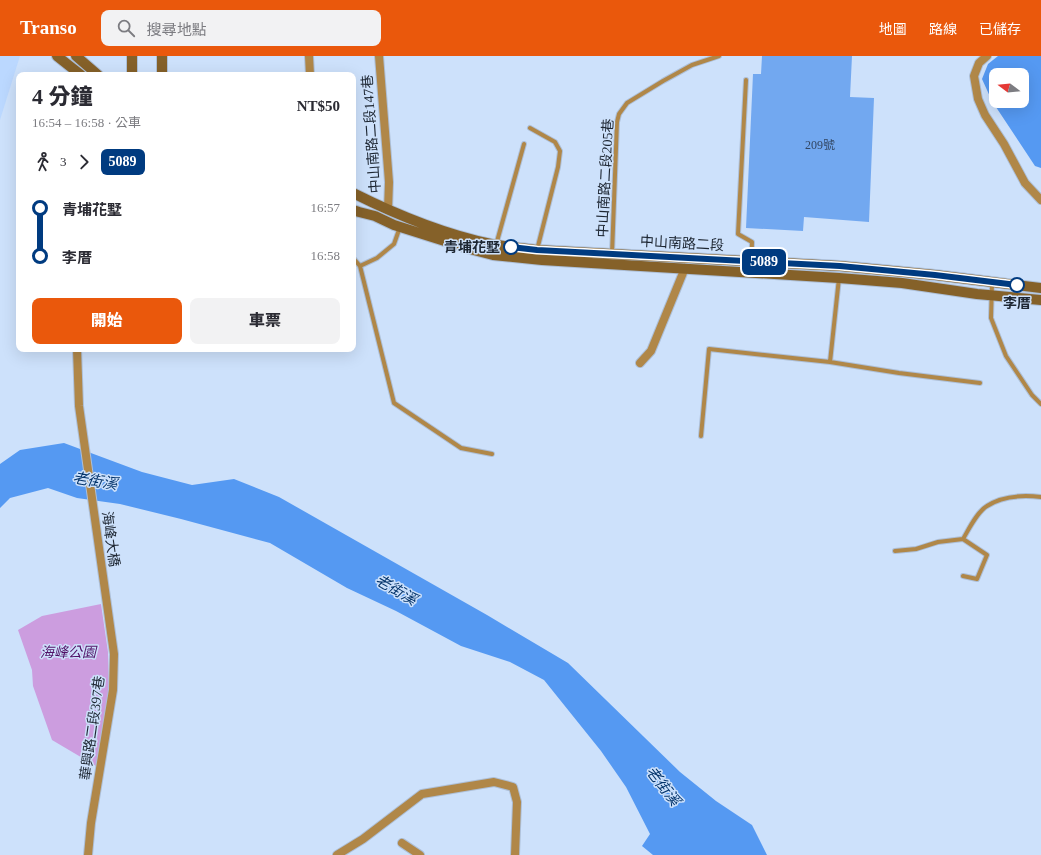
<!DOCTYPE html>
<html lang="zh-TW">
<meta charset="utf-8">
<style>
body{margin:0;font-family:"Times New Roman","Noto Sans TC",serif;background:#f2f2f3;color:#2b2b33;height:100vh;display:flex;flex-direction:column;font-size:15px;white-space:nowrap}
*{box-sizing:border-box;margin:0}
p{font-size:13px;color:#7c7c81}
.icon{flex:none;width:22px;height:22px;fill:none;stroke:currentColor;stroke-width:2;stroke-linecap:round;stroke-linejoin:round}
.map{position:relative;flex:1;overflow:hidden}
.drawer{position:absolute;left:16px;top:16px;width:340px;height:280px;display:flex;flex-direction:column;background:#fff;border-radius:8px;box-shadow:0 4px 16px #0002}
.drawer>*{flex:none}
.badge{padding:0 8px;border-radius:6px;font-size:14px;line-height:26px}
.needle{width:26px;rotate:286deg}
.fabs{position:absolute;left:989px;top:12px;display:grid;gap:8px}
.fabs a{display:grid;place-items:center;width:40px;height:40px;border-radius:8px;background:#fff;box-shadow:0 4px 16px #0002;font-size:20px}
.map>.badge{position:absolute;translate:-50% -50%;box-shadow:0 0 0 2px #fff}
.legs{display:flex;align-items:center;gap:6px;height:44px;padding:0 16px;font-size:13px}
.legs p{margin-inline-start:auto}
.headline{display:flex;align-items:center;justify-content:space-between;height:68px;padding:0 16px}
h1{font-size:22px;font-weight:800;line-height:30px}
.button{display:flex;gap:8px;margin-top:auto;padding:8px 16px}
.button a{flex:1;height:46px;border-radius:8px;background:#ea580c;color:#fff;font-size:16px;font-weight:800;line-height:46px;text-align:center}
.button a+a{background:#f2f2f3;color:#2b2b33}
ul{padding:0 16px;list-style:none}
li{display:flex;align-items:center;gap:14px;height:48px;font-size:15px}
li i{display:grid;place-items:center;width:6px;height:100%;margin:0 5px;background:currentColor}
li i::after{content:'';width:10px;height:10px;margin:-5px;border:3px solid;border-radius:50%;background:#fff}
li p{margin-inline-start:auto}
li:first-child i{background:linear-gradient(#0000 50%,currentColor 0)}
li:last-child i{background:linear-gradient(currentColor 50%,#0000 0)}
header{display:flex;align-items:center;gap:24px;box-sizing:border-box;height:56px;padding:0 20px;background:#ea580c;color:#fff}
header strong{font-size:19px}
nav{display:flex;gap:22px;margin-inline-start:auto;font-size:14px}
.search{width:280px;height:36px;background:#f2f2f3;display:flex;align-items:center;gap:10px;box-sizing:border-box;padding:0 14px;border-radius:8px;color:#7c7c81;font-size:15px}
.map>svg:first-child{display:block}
.built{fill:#bbd8ff}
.green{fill:#cc9ddf}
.water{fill:#5599f2;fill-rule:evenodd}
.building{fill:#72a8f0}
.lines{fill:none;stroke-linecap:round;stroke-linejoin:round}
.lane-casing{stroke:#adbfd7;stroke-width:6}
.street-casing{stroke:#adbfd7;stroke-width:10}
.secondary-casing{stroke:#adbfd7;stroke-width:12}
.lane{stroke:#b08748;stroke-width:4}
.street{stroke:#b08748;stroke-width:8}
.secondary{stroke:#856129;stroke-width:10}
.line-1-casing{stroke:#fff;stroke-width:9}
.line-1{stroke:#003b80;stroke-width:6}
.stop-1-dot{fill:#fff;stroke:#003b80;stroke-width:2}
.labels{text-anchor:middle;stroke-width:3;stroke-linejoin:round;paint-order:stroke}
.number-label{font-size:12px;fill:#324662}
.street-label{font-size:14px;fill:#1d2632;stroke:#cde1fb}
.stop-label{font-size:14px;font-weight:bold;fill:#1d2632;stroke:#cde1fb;text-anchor:end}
.park-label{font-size:14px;font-style:italic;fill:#511066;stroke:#cde1fb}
.water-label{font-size:15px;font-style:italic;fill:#04346b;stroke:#cde1fb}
</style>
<header>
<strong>Transo</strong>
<div class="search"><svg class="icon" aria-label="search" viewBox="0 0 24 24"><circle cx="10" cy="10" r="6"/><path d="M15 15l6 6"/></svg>搜尋地點</div>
<nav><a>地圖</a><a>路線</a><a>已儲存</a></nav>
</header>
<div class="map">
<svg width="1041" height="799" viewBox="0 0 1041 799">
<rect width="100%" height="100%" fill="#cde1fb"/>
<!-- built -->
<path class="built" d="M0,0H20L0,64Z"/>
<!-- green -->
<path class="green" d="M101,548L108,596L109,635L96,710L52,684L33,630L32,614L18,574L42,560Z"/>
<!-- water -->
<path class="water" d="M998,0H1041V112L1035,110L992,45L982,23L988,8ZM996,19H1022V45H996Z
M64,387L142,416L192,429L234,423L279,441L487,559L568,607L680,716L716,745L752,769L767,799H653L642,790L650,778L626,731L601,695L544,624L510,606L461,590L396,555L347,532L270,487L181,463L120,448L77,442L48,432L10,442L0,452V408L20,394Z"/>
<!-- building -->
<path class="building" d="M762,0H852L850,41L874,42L869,166L804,161L803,175L746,172L753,18H761Z"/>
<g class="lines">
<defs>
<path id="lane" d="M746,24L738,178L752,186L751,216
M530,72L555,86L560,95L558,111L537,194
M496,189L524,88
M612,198L617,66L619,58L627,47L663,25L692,9L719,0
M353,202L360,210L394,347L461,392L492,398
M360,210L377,202L394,188L400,171
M839,222L830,306L899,317L980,327
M992,227L991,262L1006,300L1032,339L1041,348
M701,380L709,293L830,306
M895,495L916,493L938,486L963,483
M963,520L977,523L987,499L963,483C969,473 977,456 987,450C1002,440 1023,439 1041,441"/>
<path id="street" d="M309,0L310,19
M379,0L389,126L388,154
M987,0L979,7L974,20L978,43L985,59L1004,88L1025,127L1041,144
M77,293L79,350L114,598L113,634L91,767L88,799
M640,307L651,295L685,212
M402,787L420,799
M337,799L363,783L422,738L494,726L513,731L517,746L515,799"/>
<path id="secondary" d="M57,0L81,19
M76,0L98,19
M162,0V19
M132,19V0
M353,137C397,159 443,178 491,188C506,191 522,192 537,194L840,210L935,219L1041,232
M353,154L359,156L375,160L394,169L470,193L493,199L542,204L839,222L902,227L977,238L1041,244"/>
</defs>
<!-- lane casing -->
<use href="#lane" class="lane-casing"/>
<!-- street casing -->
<use href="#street" class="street-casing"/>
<!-- secondary casing -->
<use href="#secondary" class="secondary-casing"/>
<!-- lane -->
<use href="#lane" class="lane"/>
<!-- street -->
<use href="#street" class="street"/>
<!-- secondary -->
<use href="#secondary" class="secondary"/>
</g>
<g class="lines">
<defs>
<path id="line-1" d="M511,191L537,194L840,210L935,219L1017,229"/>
</defs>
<!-- line-1 casing -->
<use href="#line-1" class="line-1-casing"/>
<!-- line-1 -->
<use href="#line-1" class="line-1"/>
</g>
<!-- markers -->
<g class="stop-1-dot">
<circle cx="511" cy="191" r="7"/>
<circle cx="1017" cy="229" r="7"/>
</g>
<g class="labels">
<!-- number labels -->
<g class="number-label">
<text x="820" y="93">209號</text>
</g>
<!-- street labels -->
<g class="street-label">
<text transform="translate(371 78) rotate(-94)" y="5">中山南路二段147巷</text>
<text transform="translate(605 122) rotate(-87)" y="5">中山南路二段205巷</text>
<text transform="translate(682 187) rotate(3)" y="5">中山南路二段</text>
<text transform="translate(111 483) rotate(82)" y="5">海峰大橋</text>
<text transform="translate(92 672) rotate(-82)" y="5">華興路二段397巷</text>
</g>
<!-- stop labels -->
<g class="stop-label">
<text x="500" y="196">青埔花墅</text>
<text x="1017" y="252" text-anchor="middle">李厝</text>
</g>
<!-- park labels -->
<g class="park-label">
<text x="68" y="601">海峰公園</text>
</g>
<!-- water labels -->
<g class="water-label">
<text transform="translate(95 425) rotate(9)" y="5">老街溪</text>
<text transform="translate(396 534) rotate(30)" y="5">老街溪</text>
<text transform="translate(663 730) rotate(52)" y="5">老街溪</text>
</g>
</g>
</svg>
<div class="fabs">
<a><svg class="needle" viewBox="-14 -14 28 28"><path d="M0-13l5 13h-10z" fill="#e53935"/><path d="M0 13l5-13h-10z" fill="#7c7c81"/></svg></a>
</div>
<b class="badge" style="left:764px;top:206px;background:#003b80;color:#fff">5089</b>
<section class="drawer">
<div class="headline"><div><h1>4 分鐘</h1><p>16:54 – 16:58 · 公車</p></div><b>NT$50</b></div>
<div class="legs"><svg class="icon" aria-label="walk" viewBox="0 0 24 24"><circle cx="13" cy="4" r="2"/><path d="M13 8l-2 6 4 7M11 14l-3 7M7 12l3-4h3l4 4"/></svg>3<svg class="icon" aria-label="forward" viewBox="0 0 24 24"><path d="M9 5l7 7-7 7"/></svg><b class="badge" style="background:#003b80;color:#fff">5089</b></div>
<ul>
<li><i style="color:#003b80"></i><b>青埔花墅</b><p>16:57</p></li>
<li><i style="color:#003b80"></i><b>李厝</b><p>16:58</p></li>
</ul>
<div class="button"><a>開始</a><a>車票</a></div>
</section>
</div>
